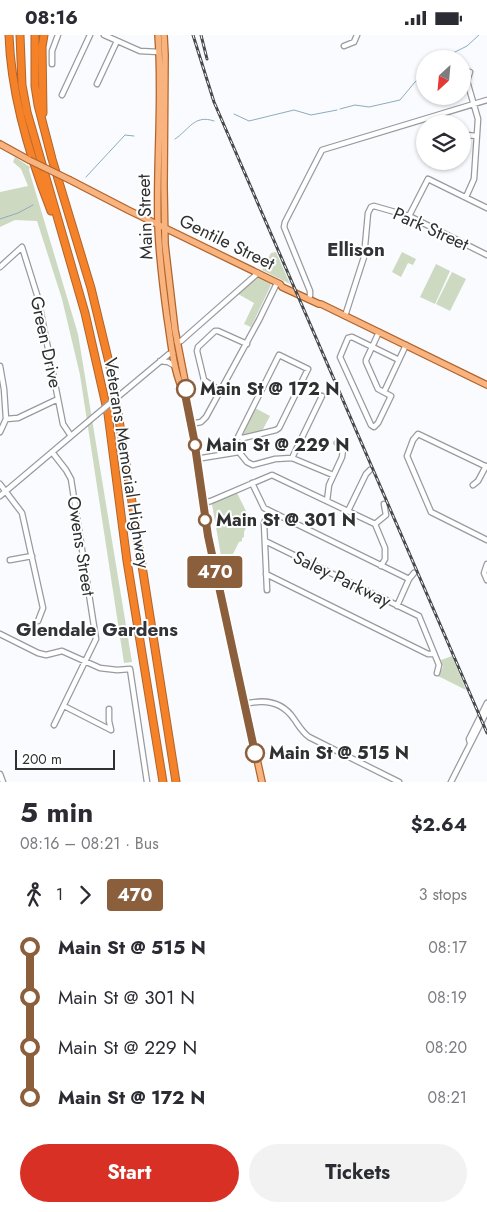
<!DOCTYPE html>
<meta charset="utf-8">
<style>
body{margin:0;font-family:Jost,sans-serif;background:#f2f2f3;color:#2b2b33;height:100vh;display:flex;flex-direction:column;font-size:19px;white-space:nowrap}
*{box-sizing:border-box;margin:0}
p{font-size:16px;color:#7c7c81}
.icon{flex:none;width:28px;height:28px;fill:none;stroke:currentColor;stroke-width:2;stroke-linecap:round;stroke-linejoin:round}
.map{position:relative;height:747px;overflow:hidden}
.panel{display:flex;flex-direction:column;background:#fff;flex:1}
.panel>*{flex:none}
.badge{padding:0 10px;border-radius:4px;font-size:18px;line-height:32px}
.needle{width:32px;rotate:206deg}
.controls{position:absolute;left:416px;top:15px;display:grid;gap:10px}
.controls a{display:grid;place-items:center;width:55px;height:55px;border-radius:50%;background:#fff;box-shadow:0 1px 4px #0004;font-size:25px}
.scale{position:absolute;left:15px;bottom:12px;width:100px;box-sizing:border-box;padding-left:5px;border:2px solid #2f3032;border-top:0;font-size:14px;line-height:18px;white-space:nowrap;color:#2f3032;-webkit-text-stroke:4px #fff;paint-order:stroke}
.map>.badge{position:absolute;translate:-50% -50%;box-shadow:0 0 0 2px #fff}
.legs{display:flex;align-items:center;gap:8px;height:55px;padding:0 20px;font-size:16px}
.legs p{margin-inline-start:auto}
.summary{display:flex;align-items:center;justify-content:space-between;height:85px;padding:0 20px}
h1{font-size:28px;font-weight:700;line-height:38px}
.action{display:flex;gap:10px;margin-top:auto;padding:10px 20px}
.action a{flex:1;height:58px;border-radius:30px;background:#d93025;color:#fff;font-size:20px;font-weight:700;line-height:58px;text-align:center}
.action a+a{background:#f2f2f3;color:#2b2b33}
ul{padding:0 20px;list-style:none}
li{display:flex;align-items:center;gap:18px;height:50px;font-size:19px}
li i{display:grid;place-items:center;width:8px;height:100%;margin:0 6px;background:currentColor}
li i::after{content:'';width:12px;height:12px;margin:-6px;border:4px solid;border-radius:50%;background:#fff}
li p{margin-inline-start:auto}
li:first-child i{background:linear-gradient(#0000 50%,currentColor 0)}
li:last-child i{background:linear-gradient(currentColor 50%,#0000 0)}
.status{display:flex;justify-content:space-between;align-items:center;height:35px;padding:0 25px;background:#fff;direction:ltr}
.status svg{height:14px;fill:currentColor}
.map>svg:first-child{display:block}
.green{fill:#cddac1}
.lines{fill:none;stroke-linecap:round;stroke-linejoin:round}
.stream{stroke:#8fabbd;stroke-width:1}
.minor-casing{stroke:#999aa0;stroke-width:7}
.major-casing{stroke:#b0652c;stroke-width:8}
.highway-casing{stroke:#b0652c;stroke-width:9}
.minor{stroke:#fff;stroke-width:4.5}
.major{stroke:#f9b37f;stroke-width:5.5}
.highway{stroke:#f58129;stroke-width:7}
.rail-casing{stroke:#48494b;stroke-width:3}
.rail{stroke:#fff;stroke-width:1;stroke-dasharray:4;stroke-linecap:butt}
.minor-bridge-casing{stroke:#999aa0;stroke-width:7;stroke-linecap:butt}
.major-bridge-casing{stroke:#b0652c;stroke-width:8;stroke-linecap:butt}
.minor-bridge{stroke:#fff;stroke-width:4.5}
.major-bridge{stroke:#f9b37f;stroke-width:5.5}
.line-1-casing{stroke:#fff;stroke-width:11}
.line-1{stroke:#8b5e3c;stroke-width:8}
.stop-1-dot{fill:#fff;stroke:#8b5e3c;stroke-width:2.5}
.labels{text-anchor:middle;stroke-width:4;stroke-linejoin:round;paint-order:stroke}
.street-label{font-size:18px;fill:#2f3032;stroke:#fff}
.stop-label{font-size:18px;font-weight:bold;fill:#2f3032;stroke:#fff;text-anchor:start}
.neighbourhood-label{font-size:19px;font-weight:bold;fill:#323338;stroke:#fff}
</style>
<div class="status"><b>08:16</b><svg viewBox="0 0 49 12"><path d="M0 12V9h3v3zM5 12V6h3v6zM10 12V3h3v9zM15 12V0h3v12zM26 1h20v11H26zM47 4h2v5h-2z"/></svg></div>
<div class="map">
<svg width="487" height="747" viewBox="0 0 487 747">
<rect width="100%" height="100%" fill="#fafbff"/>
<!-- green -->
<path class="green" d="M15,122L30,132L29,135L78,299L132,627L124,628L80,340L62,264L37,186L15,185L0,192V157L28,151L21,134L13,127Z
M276,217L290,249L262,235L271,218Z
M402,217L416,224L413,230L408,228L401,242L392,237Z
M436,229L450,236L435,269L420,262Z
M452,237L466,244L450,276L436,269Z
M257,242L270,248L271,250L251,292L244,289L254,268L238,259Z
M255,373L270,381L262,396L243,400Z
M237,458L250,484L244,497V502L242,503V506L239,507L231,523L221,521L212,469Z
M452,621L466,655L438,641L443,632L441,625Z"/>
<g class="lines">
<!-- stream -->
<path class="stream" d="M441,24L467,11L479,0
M340,74L355,70L369,72L400,65L415,47L425,39
M234,79L249,86L294,75L311,80L337,75
M175,104C189,95 194,79 214,86
M86,142L125,100L134,101
M0,184L18,178L33,170"/>
<defs>
<path id="minor" d="M104,0L140,16L159,17
M344,11L354,7L357,0
M52,29V16L58,0
M97,49L117,6
M62,60L90,0
M467,100L476,101
M466,162L474,144L478,84L467,46L470,37
M409,181L428,144L487,173
M0,232L22,212L38,263L63,389L71,401
M310,261V256L284,192L285,187L322,115L487,65
M345,281L364,222L368,178L371,172L374,171L409,181L487,220
M379,297L366,325V327L378,354L391,361L378,388L374,392L371,390L340,322L348,303L352,302L399,325
M177,307L181,306L190,298L258,238
M160,326L168,327L175,331
M0,331L4,354L6,384L0,397
M126,355L169,319L173,318
M220,356L204,345L197,316L198,312L215,296H218L247,309
M384,357L406,310
M6,384L18,383L58,364
M191,389L201,387L206,382L259,285L277,248
M52,417L66,435L71,444L96,604L54,690
M230,418L279,320L308,334L279,393L276,395L243,403L239,402
M292,423L333,440
M196,424L239,417L247,427L253,430L275,424L292,423L322,361
M487,432L418,399L413,405L407,421L431,477L487,505
M252,448L264,473L409,544
M0,449L22,478L43,573L38,586
M473,450L478,446L486,431
M0,461L96,380
M327,466L329,450L342,422L343,415L337,408
M202,468L211,466L272,440L375,489L385,513V524L381,531
M348,476L366,439L370,435
M375,489L386,480L384,469
M265,506L419,581L439,630L437,638
M10,525L32,521
M487,529L484,538L487,545
M266,539L428,619H434
M267,555L264,488L269,476
M397,571L409,544L414,538
M0,599L38,618L46,620L62,616L100,633L117,635L130,634L147,747
M245,669C264,664 282,666 294,684C299,691 302,697 309,702L399,747
M64,671L111,695
M109,674V686L111,695
M470,708L469,704L487,668
M0,739L3,747
M451,747L487,676"/>
<path id="major" d="M158,0C163,63 156,127 158,191C159,221 163,252 167,282C171,305 173,339 185,359
M164,0L165,20L164,151L165,209L175,295L186,351L185,359L194,404L205,488L262,747
M0,109L29,125
M70,145L128,175L280,249L282,252L319,269H321L487,350"/>
<path id="highway" d="M9,0C11,60 29,120 51,176
M20,0L22,50L27,77L85,278L108,379L127,526L163,747
M35,0V51L38,70L52,124L91,253L112,340L176,747
M43,78L42,12L44,0"/>
</defs>
<!-- minor casing -->
<use href="#minor" class="minor-casing"/>
<!-- major casing -->
<use href="#major" class="major-casing"/>
<!-- highway casing -->
<use href="#highway" class="highway-casing"/>
<!-- minor -->
<use href="#minor" class="minor"/>
<!-- major -->
<use href="#major" class="major"/>
<!-- highway -->
<use href="#highway" class="highway"/>
<defs>
<path id="rail" d="M193,0L214,67L487,698
M201,0L207,24"/>
</defs>
<!-- rail casing -->
<use href="#rail" class="rail-casing"/>
<!-- rail -->
<use href="#rail" class="rail"/>
<defs>
<path id="minor-bridge" d="M96,380L126,355"/>
<path id="major-bridge" d="M29,125L70,145"/>
</defs>
<!-- minor-bridge casing -->
<use href="#minor-bridge" class="minor-bridge-casing"/>
<!-- major-bridge casing -->
<use href="#major-bridge" class="major-bridge-casing"/>
<!-- minor-bridge -->
<use href="#minor-bridge" class="minor-bridge"/>
<!-- major-bridge -->
<use href="#major-bridge" class="major-bridge"/>
</g>
<g class="lines">
<defs>
<path id="line-1" d="M186,354L185,359L194,404L208,501L255,718"/>
</defs>
<!-- line-1 casing -->
<use href="#line-1" class="line-1-casing"/>
<!-- line-1 -->
<use href="#line-1" class="line-1"/>
</g>
<!-- markers -->
<g class="stop-1-dot">
<circle cx="186" cy="354" r="9"/>
<circle cx="195" cy="410" r="6"/>
<circle cx="205" cy="485" r="6"/>
<circle cx="255" cy="718" r="9"/>
</g>
<g class="labels">
<!-- street labels -->
<g class="street-label">
<text transform="translate(145 182) rotate(-92)" y="6">Main Street</text>
<text transform="translate(431 194) rotate(24)" y="6">Park Street</text>
<text transform="translate(227 207) rotate(26)" y="6">Gentile Street</text>
<text transform="translate(46 307) rotate(78)" y="6">Green Drive</text>
<text transform="translate(127 428) rotate(81)" y="6">Veterans Memorial Highway</text>
<text transform="translate(81 511) rotate(81)" y="6">Owens Street</text>
<text transform="translate(342 544) rotate(26)" y="6">Saley Parkway</text>
</g>
<!-- stop labels -->
<g class="stop-label">
<text x="200" y="360">Main St @ 172 N</text>
<text x="206" y="416">Main St @ 229 N</text>
<text x="216" y="491">Main St @ 301 N</text>
<text x="269" y="724">Main St @ 515 N</text>
</g>
<!-- neighbourhood labels -->
<g class="neighbourhood-label">
<text x="356" y="221">Ellison</text>
<text x="97" y="601">Glendale Gardens</text>
</g>
</g>
</svg>
<div class="controls">
<a><svg class="needle" viewBox="-14 -14 28 28"><path d="M0-13l5 13h-10z" fill="#e53935"/><path d="M0 13l5-13h-10z" fill="#7c7c81"/></svg></a>
<a><svg class="icon" aria-label="layers" viewBox="0 0 24 24"><path d="M12 4l9 5-9 5-9-5zM3 14l9 5 9-5"/></svg></a>
</div>
<div class="scale">200 m</div>
<b class="badge" style="left:215px;top:537px;background:#8b5e3c;color:#fff">470</b>
</div>
<section class="panel">
<div class="summary"><div><h1>5 min</h1><p>08:16 – 08:21 · Bus</p></div><b>$2.64</b></div>
<div class="legs"><svg class="icon" aria-label="walk" viewBox="0 0 24 24"><circle cx="13" cy="4" r="2"/><path d="M13 8l-2 6 4 7M11 14l-3 7M7 12l3-4h3l4 4"/></svg>1<svg class="icon" aria-label="forward" viewBox="0 0 24 24"><path d="M9 5l7 7-7 7"/></svg><b class="badge" style="background:#8b5e3c;color:#fff">470</b><p>3 stops</p></div>
<ul>
<li><i style="color:#8b5e3c"></i><b>Main St @ 515 N</b><p>08:17</p></li>
<li><i style="color:#8b5e3c"></i><span>Main St @ 301 N</span><p>08:19</p></li>
<li><i style="color:#8b5e3c"></i><span>Main St @ 229 N</span><p>08:20</p></li>
<li><i style="color:#8b5e3c"></i><b>Main St @ 172 N</b><p>08:21</p></li>
</ul>
<div class="action"><a>Start</a><a>Tickets</a></div>
</section>
